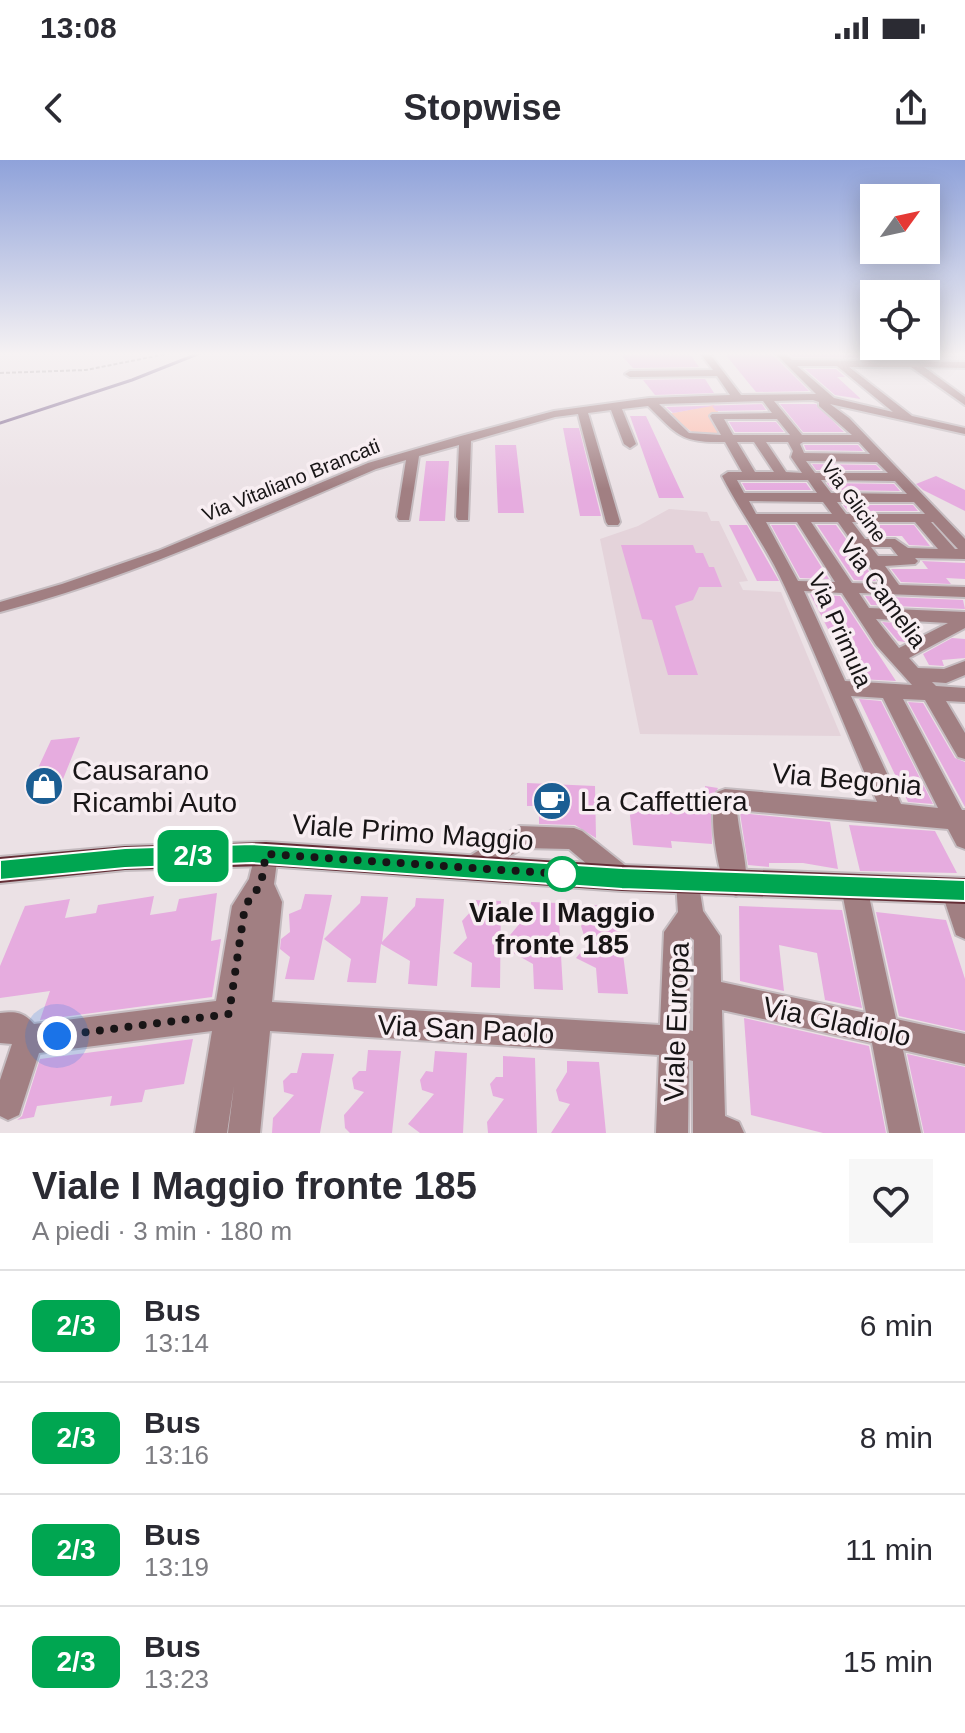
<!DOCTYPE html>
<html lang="it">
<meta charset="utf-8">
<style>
body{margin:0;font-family:Arial,sans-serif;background:#f7f7f7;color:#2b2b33;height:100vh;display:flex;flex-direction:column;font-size:30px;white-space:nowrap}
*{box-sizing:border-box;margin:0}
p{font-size:26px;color:#7c7c81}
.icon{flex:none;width:44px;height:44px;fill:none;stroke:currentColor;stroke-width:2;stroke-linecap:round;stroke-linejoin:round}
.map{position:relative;height:973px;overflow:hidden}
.drawer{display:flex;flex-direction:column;background:#fff;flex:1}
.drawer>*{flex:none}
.badge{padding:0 16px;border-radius:12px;font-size:28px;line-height:52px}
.needle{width:52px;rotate:57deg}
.fabs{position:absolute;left:860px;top:24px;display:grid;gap:16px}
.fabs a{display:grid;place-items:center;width:80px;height:80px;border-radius:0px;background:#fff;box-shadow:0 4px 20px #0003;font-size:40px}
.you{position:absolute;width:40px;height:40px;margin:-20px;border:6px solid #fff;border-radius:50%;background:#1a73e8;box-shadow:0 0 0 12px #1a73e833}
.map>.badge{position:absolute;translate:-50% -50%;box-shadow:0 0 0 4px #fff}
.round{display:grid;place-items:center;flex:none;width:84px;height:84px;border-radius:0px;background:#f7f7f7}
.head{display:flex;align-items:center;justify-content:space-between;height:136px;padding:0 32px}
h1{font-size:38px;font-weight:800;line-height:60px}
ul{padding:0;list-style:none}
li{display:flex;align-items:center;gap:24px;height:112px;padding:0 32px;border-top:2px solid #e1e1e2}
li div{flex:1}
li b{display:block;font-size:30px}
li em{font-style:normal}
li .badge{min-width:88px;font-weight:700;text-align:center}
.status{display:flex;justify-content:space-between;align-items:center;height:56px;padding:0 40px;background:#fff;direction:ltr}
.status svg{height:22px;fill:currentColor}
header{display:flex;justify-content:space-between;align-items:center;height:104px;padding:0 32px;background:#fff;font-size:36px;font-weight:800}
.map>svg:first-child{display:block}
.built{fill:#e4d3da}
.green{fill:#febbab}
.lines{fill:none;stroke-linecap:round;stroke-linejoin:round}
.stream{stroke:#7e6690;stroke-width:3}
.building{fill:#e6acdf}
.minor-casing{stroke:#c5bcc0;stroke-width:4}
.major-casing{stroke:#c5bcc0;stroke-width:4}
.path{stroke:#989194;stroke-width:2;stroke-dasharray:4 2;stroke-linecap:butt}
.minor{fill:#a17f82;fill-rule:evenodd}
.major{fill:#642d35;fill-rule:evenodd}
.line{fill:#00a651;stroke:#fff;stroke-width:2}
.walk{stroke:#181516;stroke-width:8;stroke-dasharray:0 14.4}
.stop-dot{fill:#fff;stroke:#00a651;stroke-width:4}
.labels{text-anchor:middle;stroke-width:7;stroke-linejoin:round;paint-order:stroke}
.far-street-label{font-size:20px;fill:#181516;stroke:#f8eef2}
.street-label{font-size:24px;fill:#181516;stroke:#f8eef2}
.near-poi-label{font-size:28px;fill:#181516;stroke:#f8eef2;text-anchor:start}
.near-street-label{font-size:28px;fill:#181516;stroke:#f8eef2}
.near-stop-label{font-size:28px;font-weight:bold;fill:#181516;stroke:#f8eef2}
</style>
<div class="status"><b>13:08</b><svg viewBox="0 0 49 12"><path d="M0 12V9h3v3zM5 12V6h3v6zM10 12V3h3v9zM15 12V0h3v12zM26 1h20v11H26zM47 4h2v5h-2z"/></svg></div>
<header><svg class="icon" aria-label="back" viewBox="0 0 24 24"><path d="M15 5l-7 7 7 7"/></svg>Stopwise<svg class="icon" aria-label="share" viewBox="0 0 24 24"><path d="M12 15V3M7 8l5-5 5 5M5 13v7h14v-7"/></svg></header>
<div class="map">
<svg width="965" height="973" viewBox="0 0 965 973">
<rect width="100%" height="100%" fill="#ebe1e5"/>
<!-- built -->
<path class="built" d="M669,349L707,352L711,361H719L748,421L739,422L743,430L781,432L841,576L640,574L600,379L638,366Z"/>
<!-- green -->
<path class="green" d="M714,245L720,255L709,256L721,275H696L668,254Z"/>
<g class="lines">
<!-- stream -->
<path class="stream" d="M0,263L132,220L200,193"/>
</g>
<!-- building -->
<path class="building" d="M788,193H878L885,198L793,197Z
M690,194L699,207L633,208L621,195Z
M725,194H772L809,231L756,232Z
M805,209H836L845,217H837L861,239L835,235Z
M705,219L714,233L655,235L643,220Z
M762,244L766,250L716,251L712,246L673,253L666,247Z
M780,244H816L844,272H803Z
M630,256H646L684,338H659Z
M729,262H776L784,272H735Z
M563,268H579L601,356H580Z
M495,285H516L524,353H498Z
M804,285H858L863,291L806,290Z
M426,301H449L445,361H419Z
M812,304L876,305L881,310H816Z
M936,316L965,330V351L923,330L916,324Z
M742,323H806L811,330H746Z
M827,323L894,324L900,331L832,330Z
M843,345H913L918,351H848Z
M729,365H747L779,421H757Z
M771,365H795L829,419L800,418Z
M817,365H836L876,421L854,420Z
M872,365H914L930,386L909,385L902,376H881Z
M621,385H693L696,393H703L709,407H714L722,427H699L693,440L675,446L698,515H668L652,460L642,459Z
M922,401L965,403V419L946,418L951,424L901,422L891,409H928Z
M810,434L840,436L896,521L860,519L834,469H828Z
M865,436L963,440L965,449L871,445Z
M882,462L915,464L921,473L905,482L898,481Z
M952,478L965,479V498L942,500L944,506L929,505L923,494Z
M859,539L881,541L933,644L908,642Z
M908,542L923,543L955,598L965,602V647Z
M80,577L59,629L27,632L51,580Z
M527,623L595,626L596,678L575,665L539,664V646H527Z
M705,626L718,628L711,641L712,684L671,681L672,688L633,685L629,646L705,651Z
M740,653L830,662L838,709L803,703H769V707L748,705Z
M849,665L935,671L957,713L860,711Z
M217,733L211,781L221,779L212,837L40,860L50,831L0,838V806L25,746L70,739L65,758L96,753L98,745L154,736L150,755L176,751L179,739Z
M305,734L332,735L314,820L285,819L290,797L280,789L281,779L290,772L289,754L301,749Z
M361,736L388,737L382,782L415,746L416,738L444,739L437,826L408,824L410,801L381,784L376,823L347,822L351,799L324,779L360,743Z
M473,740L501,741L500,828L471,827L472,803L453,793L467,778L462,761L473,749Z
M531,742L558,743L563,830L534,829L533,804L501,786L531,750Z
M589,745L617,746L628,834L598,833L596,808L576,798L587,785L581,766L590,753Z
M739,746L842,750L862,848L825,840L817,793L779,785L784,831L740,821Z
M876,752L946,760L965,819V871L899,856Z
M744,858L869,886L886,973H823L751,955Z
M193,879L184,924L145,930L142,942L110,946L112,936L37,946L34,957L17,960L22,956L40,899Z
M368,890L401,891L392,973H350L345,968L344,955L364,932L354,929L352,918L359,911H366Z
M435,891L467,893L463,973H420L408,964L434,934L422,930L420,920L426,911L433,912Z
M302,893L334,894L320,973H272L273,958L294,935L284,932L283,921L291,913H297Z
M907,894L965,907V973H924Z
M503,896L535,898L537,973H488L487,962L504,939L493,936L490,924L496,917H503Z
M567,901L599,902L606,973H551L570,944L559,941L556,930L567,912Z"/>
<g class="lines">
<defs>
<path id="minor" d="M700,193H709L741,235L816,234L775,193H784L792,200L965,202V208L924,207L965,237V245L911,207H849L912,256L965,268V274L830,244L849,258L965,379V399L915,398L918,401L915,404L885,406L899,425L965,427V437L859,433L869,448L965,452V468L909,498L918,508L944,509L965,501V515L946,523L932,522L936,526L965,528V542L946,541L965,573V599L958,597L925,540L903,539L962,650H965V689L957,686L948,669L737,650C738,670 751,718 745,732L736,736L727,732C718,711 707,653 717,632L725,629L877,642C846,570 818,498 785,427C767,387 742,355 722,316L728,312H742L725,282C680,283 678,275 648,246L622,249L636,284L630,288L624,284L611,250L588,253L620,362L618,365H608L606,362L578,254L555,257L471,281L468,360H458L456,357L459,285L419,296L409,360H399L397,357L406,300L376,309C253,361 130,418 0,452V442L62,424L158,391L368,303L461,276L554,251L649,238L730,235L717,216L630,217L625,214L630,211L713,210ZM797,206H837L893,252L834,238ZM813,240L819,242V246L852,275H802L774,241ZM763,241L772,253L712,254L710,256L721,275L689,273L659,244ZM724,259H777L790,275H733ZM737,282H754L774,312H755ZM766,282H788L793,291L791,297L802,313L786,312ZM803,282H859L870,294L804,293L800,284ZM806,301L877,302L888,313H815ZM737,320H808L817,333H744ZM821,320L895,321L907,334L831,333ZM749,341L823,342L832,354H756ZM837,342H914L925,354H846ZM766,362H797L835,422L798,421ZM811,362H838L882,424L852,423ZM852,362H915L938,389L908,388L895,379H865ZM931,362H933L958,389H955ZM871,387H891L898,396H878ZM804,431L842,433L876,485L912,525L845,521ZM876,459L948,463L899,488ZM851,536L883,538L938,648L901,644Z
M519,666L574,668L582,671L631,710L634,718L631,726L622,730L613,726L569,689L523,688L472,719L463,716L460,708L463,700Z
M266,683L275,686L278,694L274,724L282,742L272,842L660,865L664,772L678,752L676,721L679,713L688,709L697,713L703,751L720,776L721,822L866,853L841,727L845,719L854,715L863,719L867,727L896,859L965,874V904L903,890L921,973H889L872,883L722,850L725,956L739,962L744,973H693V901L689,900L688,973H656L659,895L270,871L260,973H228L234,926L227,973H195L212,871L39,893L19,955L8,960L0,956V920L12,884L0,883V853C16,851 23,852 34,864L216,841L232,746L249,719L257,686ZM690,777L694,780L693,871L689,870Z
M954,718L963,721L965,726V779L956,775L941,730L945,721Z"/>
<path id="major" d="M266,682L622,705L965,718V744L622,731L266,706L125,710L0,723V697L125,686Z"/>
</defs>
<!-- minor casing -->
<use href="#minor" class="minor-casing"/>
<!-- major casing -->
<use href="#major" class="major-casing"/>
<!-- path -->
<path class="path" d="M0,213L86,210L171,193"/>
<!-- minor -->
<use href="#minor" class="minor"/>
<!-- major -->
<use href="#major" class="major"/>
</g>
<!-- sky -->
<linearGradient id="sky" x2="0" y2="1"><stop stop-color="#8fa2da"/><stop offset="0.59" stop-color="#f6f2f3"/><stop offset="1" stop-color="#f6f2f3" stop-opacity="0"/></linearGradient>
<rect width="965" height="329" fill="url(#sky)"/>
<!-- line -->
<path class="line" d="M252,684L622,708L965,720V741L622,729L252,703L125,708L0,720V700L125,688Z"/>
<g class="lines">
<!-- walk -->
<path class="walk" d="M57,876L229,854L245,746L261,724L266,694L562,714"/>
</g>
<!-- icons -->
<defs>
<symbol id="shop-disc" viewBox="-11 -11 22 22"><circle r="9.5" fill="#1b5e93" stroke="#f8eef2"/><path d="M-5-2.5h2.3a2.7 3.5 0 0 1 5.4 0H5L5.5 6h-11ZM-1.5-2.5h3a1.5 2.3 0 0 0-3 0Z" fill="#fff"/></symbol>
<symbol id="cafe-disc" viewBox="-11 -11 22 22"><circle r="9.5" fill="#1b5e93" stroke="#f8eef2"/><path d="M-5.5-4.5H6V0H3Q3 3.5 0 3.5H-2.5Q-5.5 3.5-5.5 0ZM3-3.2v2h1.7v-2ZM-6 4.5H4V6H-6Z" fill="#fff"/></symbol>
</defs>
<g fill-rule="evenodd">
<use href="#shop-disc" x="22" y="604" width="44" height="44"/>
<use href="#cafe-disc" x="530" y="619" width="44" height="44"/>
</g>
<!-- markers -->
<circle class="stop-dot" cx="562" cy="714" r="16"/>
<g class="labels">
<!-- far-street labels -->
<g class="far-street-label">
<text transform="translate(291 320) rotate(-22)" y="7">Via Vitaliano Brancati</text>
<text transform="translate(854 341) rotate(54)" y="7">Via Glicine</text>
</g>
<!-- street labels -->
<g class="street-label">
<text transform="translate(883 433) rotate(54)" y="8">Via Camelia</text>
<text transform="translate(840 470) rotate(66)" y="8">Via Primula</text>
</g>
<!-- near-poi labels -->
<g class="near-poi-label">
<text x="72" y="620">Causarano<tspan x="72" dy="32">Ricambi Auto</tspan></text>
<text x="580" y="651">La Caffettiera</text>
</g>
<!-- near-street labels -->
<g class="near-street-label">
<text transform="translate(847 619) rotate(5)" y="10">Via Begonia</text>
<text transform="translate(413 672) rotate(4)" y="10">Viale Primo Maggio</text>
<text transform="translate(837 861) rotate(12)" y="10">Via Gladiolo</text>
<text transform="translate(676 862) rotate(-88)" y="10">Viale Europa</text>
<text transform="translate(466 869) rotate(3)" y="10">Via San Paolo</text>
</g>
<!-- near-stop labels -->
<g class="near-stop-label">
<text x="562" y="762">Viale I Maggio<tspan x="562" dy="32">fronte 185</tspan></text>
</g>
</g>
</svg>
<div class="fabs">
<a><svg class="needle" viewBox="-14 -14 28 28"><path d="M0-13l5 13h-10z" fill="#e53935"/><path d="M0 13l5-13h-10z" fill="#7c7c81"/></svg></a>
<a><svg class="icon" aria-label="locate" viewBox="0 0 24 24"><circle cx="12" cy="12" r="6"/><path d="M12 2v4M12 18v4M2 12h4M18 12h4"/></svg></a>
</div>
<div class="you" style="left:57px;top:876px"></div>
<b class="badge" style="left:193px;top:696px;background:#00a651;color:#fff">2/3</b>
</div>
<section class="drawer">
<div class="head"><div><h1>Viale I Maggio fronte 185</h1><p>A piedi · 3 min · 180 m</p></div><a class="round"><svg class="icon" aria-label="heart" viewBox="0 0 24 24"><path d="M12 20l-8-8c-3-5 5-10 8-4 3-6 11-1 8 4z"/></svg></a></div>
<ul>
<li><span class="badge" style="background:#00a651;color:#fff">2/3</span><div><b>Bus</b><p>13:14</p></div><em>6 min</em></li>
<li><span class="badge" style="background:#00a651;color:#fff">2/3</span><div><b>Bus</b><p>13:16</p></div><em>8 min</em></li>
<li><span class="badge" style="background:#00a651;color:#fff">2/3</span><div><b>Bus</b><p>13:19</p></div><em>11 min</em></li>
<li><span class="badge" style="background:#00a651;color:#fff">2/3</span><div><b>Bus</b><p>13:23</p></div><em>15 min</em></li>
</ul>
</section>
